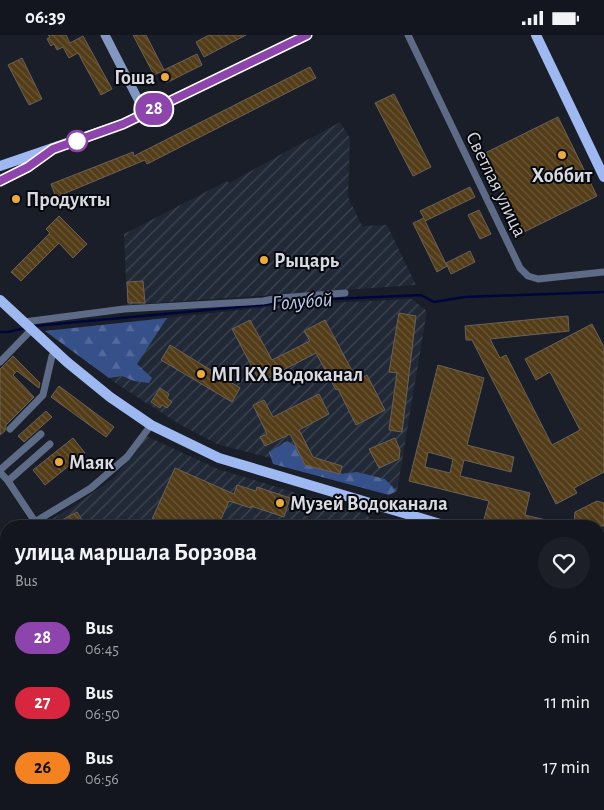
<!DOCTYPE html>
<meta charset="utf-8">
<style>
body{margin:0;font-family:"Alegreya Sans",sans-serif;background:#1c1f27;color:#f1f3f6;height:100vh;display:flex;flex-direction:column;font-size:19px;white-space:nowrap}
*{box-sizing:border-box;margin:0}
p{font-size:16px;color:#9d9fa4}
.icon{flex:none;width:28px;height:28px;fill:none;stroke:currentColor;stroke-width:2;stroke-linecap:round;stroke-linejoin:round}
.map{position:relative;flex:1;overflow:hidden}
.panel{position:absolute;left:0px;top:485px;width:605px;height:290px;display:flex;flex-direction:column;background:#13161e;border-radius:20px 20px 0 0;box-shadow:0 1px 4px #0004,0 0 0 1px #32353c}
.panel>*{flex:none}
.badge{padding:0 10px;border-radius:16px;font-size:18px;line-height:32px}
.map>.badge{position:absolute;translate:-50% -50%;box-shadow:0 0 0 2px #fff}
.round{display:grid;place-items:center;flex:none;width:52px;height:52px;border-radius:26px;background:#1c1f27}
.headline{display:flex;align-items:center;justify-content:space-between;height:85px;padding:0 15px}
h1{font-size:24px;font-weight:700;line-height:38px}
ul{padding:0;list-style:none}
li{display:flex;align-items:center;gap:15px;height:65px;padding:0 15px}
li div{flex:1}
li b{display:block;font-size:19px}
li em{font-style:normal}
li .badge{min-width:55px;font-weight:700;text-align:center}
.status{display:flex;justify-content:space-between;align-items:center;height:35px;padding:0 25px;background:#13161e;direction:ltr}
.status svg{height:14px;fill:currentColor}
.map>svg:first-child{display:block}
.industrial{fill:url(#industrial-furrows)}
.forest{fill:url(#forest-firs)}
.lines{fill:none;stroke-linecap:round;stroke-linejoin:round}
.stream{stroke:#00063b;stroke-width:2.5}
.building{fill:url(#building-back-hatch);stroke:#6a6257;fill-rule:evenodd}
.street{stroke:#5e6b86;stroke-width:7}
.secondary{stroke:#8297c2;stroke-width:9}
.primary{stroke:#9eb9f1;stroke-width:10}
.rail{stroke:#c0c3cb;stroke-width:2.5;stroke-dasharray:9 9;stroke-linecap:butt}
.line-casing{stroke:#fff;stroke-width:11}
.line{stroke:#8e44ad;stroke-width:8}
.poi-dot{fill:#ebaa39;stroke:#07080d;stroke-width:2}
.stop-dot{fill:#fff;stroke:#8e44ad;stroke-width:2.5}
.labels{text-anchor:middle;stroke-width:4;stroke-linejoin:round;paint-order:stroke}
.poi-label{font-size:20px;font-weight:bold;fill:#d7dae1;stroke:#07080d;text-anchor:start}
.street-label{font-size:20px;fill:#d7dae1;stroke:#07080d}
.water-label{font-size:21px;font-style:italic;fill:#baccee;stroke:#07080d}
</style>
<div class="status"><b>06:39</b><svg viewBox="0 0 49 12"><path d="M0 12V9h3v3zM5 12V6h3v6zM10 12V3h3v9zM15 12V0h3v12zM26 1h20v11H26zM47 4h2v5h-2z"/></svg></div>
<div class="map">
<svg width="604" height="775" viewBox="0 0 604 775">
<defs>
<pattern id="industrial-furrows" width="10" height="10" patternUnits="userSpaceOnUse" patternTransform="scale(1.25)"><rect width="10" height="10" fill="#212836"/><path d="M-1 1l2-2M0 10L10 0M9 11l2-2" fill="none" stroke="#404753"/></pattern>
<pattern id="forest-firs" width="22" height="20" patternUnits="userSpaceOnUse" patternTransform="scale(1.25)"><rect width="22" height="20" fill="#36508a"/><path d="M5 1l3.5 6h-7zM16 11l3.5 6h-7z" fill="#52699a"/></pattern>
<pattern id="building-back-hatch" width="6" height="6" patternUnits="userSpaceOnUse" patternTransform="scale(1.25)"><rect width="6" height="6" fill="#533c18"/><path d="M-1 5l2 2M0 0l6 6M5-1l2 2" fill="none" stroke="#6b5839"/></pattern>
</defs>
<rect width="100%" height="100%" fill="#191e28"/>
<!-- industrial -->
<path class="industrial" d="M340,87L350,103L348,162L362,191L387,190L416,250L127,270L124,199L227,146L229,148Z
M412,264L427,276L397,456L217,409L179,389L120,351L45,296L286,270Z
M146,401L218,434L365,479L376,488L387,491H40L74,471L115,442Z
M6,510V726L0,722V514Z
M29,769H527L530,775H27Z"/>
<!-- forest -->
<path class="forest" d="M167,283L137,329L152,343L149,348L134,346L122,341L109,343L45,296Z
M287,406L296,411L305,430L339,439L357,437L385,444L397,456L389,460L273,429L269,417Z"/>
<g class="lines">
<!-- stream -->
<path class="stream" d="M34,291L262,270L289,266L421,260L434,267L464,262L604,257
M0,297H8L26,293"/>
</g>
<!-- building -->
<path class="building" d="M48,0H66L70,8L83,1L112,54L101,60L78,18L69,23L63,12L57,15L54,9L51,11L47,4L50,2Z
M133,0H146L164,35L197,19L202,30L166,48L160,37L154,40Z
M209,0H246L204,22L196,7Z
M22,23L42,64L29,70L8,30Z
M310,32L316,43L147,129L145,125L56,162L51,149L133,117L134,121Z
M394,59L431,132L413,141L375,68Z
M558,82L597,161L522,198L483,119Z
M470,152L475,162L425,186L447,231L437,237L413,188L424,183L420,176Z
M479,175L491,199L480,204L468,180Z
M59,181L87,209L73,223L59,208L21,246L11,237L50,198L46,194Z
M470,216L475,227L451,239L446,228Z
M143,246L145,268H128L127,247Z
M399,278L416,281L402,397L389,395L397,338L389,337Z
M568,281L569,296L490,304L500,323L506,320L552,410L580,395L550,337L536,345L525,324L592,289L604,312V437L574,453L577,458L556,469L472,305H466L465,291Z
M250,285L272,325L310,306L304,296L325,285L357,345L367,340L385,375L356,390L338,354L336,355L316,318L260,347L232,294Z
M170,310L240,353L232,367L161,325Z
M13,321L40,348L39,353L17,336L13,340L34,362L6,390L5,396L0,400V334Z
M438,330L484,343L467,410L514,422L511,437L464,425L460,441L530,458L525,480L546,485L545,491H496L483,488L489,466L409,446ZM428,417L453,424L450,438L425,432Z
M59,351L114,392L106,402L51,362Z
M160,353L169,359L167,363L172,367L167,373L162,370L160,373L151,367Z
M319,359L329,379L299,395L313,422L342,431L340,439L305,430L290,399L265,411L260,402L267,399L253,370L264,365L273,382Z
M46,376L52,382L24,407L18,401Z
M73,403L85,418L45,450L33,435Z
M395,403L400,415L399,424L379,433L369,414Z
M175,433L234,459L237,450L256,456L257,452L290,463L284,482L251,471V473L229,466L218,491H149Z
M597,466L604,468V491H574L575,477Z
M77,477L86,491H63L60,486Z"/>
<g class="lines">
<!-- street -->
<path class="street" d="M408,0L520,233L528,241L538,244L604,237
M24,287L124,274L263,266L279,263L345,258
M0,327L32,294
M10,394L43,360L52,321L56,317
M0,435L41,399
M0,437L8,446L38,491
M8,446L50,409
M28,491L91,453L127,422L151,390
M0,507L6,503
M599,675L604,677
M0,741L6,750"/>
<!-- secondary -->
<path class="secondary" d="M105,0L145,78
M542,769L545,775"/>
<!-- primary -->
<path class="primary" d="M536,0L604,142
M0,131L123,89L307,0
M0,146L27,132L48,117
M0,265L67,327L110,362L151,390L219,423L447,491
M599,534L604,536"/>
<!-- rail -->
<path class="rail" d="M0,766L5,775"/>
</g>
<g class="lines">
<defs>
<path id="line" d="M0,146L28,132L53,114L123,89L307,0"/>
</defs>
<!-- line casing -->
<use href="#line" class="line-casing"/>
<!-- line -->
<use href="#line" class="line"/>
</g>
<!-- markers -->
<g class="poi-dot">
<circle cx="165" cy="42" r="5"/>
<circle cx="562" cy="120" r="5"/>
<circle cx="16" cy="164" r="5"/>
<circle cx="264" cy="225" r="5"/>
<circle cx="201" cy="339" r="5"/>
<circle cx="59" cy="427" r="5"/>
<circle cx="280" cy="468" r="5"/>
</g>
<circle class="stop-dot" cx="77" cy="106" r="10"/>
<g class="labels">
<!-- poi labels -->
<g class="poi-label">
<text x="155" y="49" text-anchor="end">Гоша</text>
<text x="562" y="147" text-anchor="middle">Хоббит</text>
<text x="26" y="171">Продукты</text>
<text x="274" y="232">Рыцарь</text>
<text x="211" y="346">МП КХ Водоканал</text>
<text x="69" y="434">Маяк</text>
<text x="290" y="475">Музей Водоканала</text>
</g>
<!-- street labels -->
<g class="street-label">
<text transform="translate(497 149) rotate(64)" y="7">Светлая улица</text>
</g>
<!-- water labels -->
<g class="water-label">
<text transform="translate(302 266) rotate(-4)" y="7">Голубой</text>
</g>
</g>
</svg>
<b class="badge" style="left:154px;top:74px;background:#8e44ad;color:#fff">28</b>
<section class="panel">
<div class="headline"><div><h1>улица маршала Борзова</h1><p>Bus</p></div><a class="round"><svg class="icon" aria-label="heart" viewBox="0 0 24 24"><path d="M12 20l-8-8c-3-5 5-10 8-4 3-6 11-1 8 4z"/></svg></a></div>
<ul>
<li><span class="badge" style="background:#8e44ad;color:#fff">28</span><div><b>Bus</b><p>06:45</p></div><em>6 min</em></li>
<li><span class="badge" style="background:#d7263d;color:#fff">27</span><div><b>Bus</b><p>06:50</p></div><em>11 min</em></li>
<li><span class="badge" style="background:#f58220;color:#111">26</span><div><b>Bus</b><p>06:56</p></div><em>17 min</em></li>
</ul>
</section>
</div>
